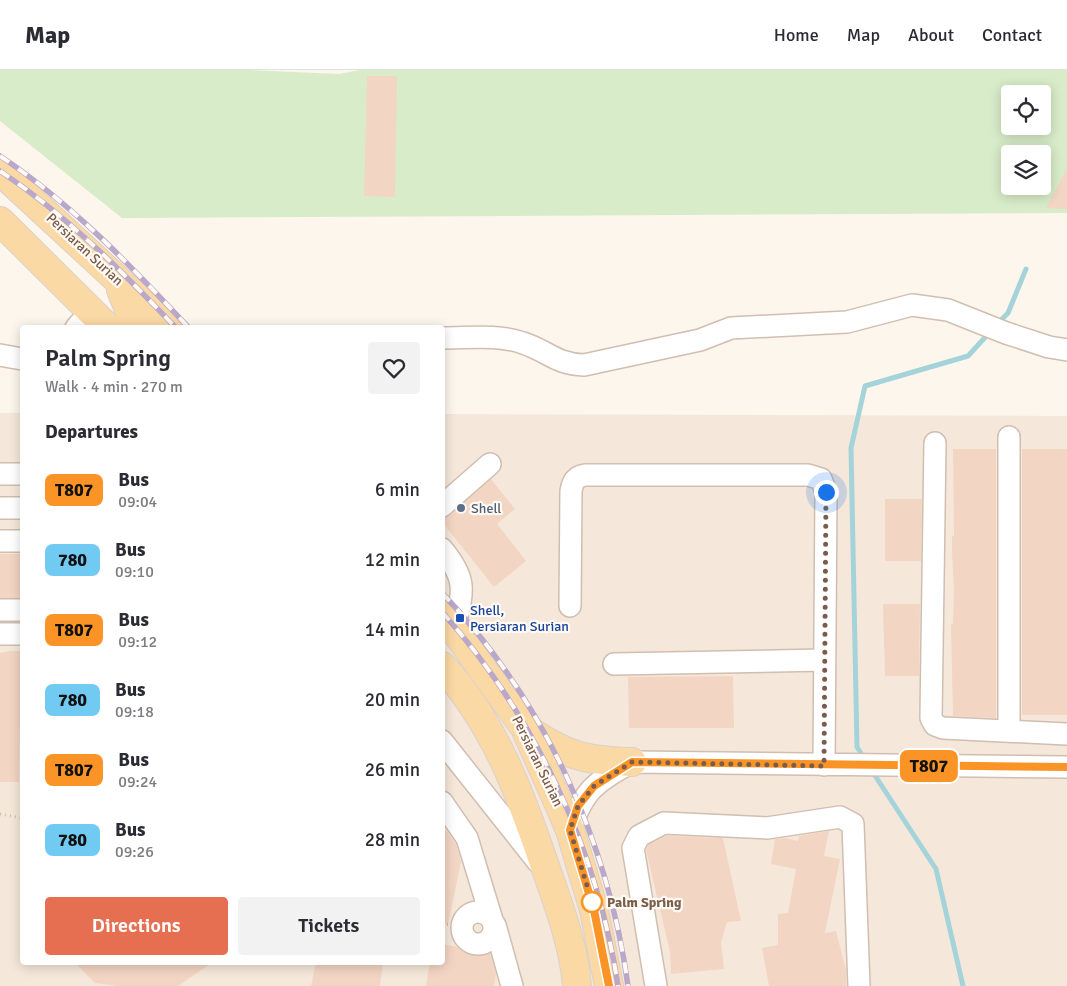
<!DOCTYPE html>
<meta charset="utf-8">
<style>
body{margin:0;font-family:Signika,sans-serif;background:#f2f2f3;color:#2b2b33;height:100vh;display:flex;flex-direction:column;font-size:19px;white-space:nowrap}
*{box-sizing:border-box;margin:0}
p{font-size:16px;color:#7c7c81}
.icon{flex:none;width:28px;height:28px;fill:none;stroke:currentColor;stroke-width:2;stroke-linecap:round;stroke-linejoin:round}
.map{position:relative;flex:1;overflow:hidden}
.sheet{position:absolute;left:20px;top:255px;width:425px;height:640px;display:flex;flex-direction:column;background:#fff;border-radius:5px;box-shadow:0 2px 12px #0003}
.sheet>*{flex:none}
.badge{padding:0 10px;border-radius:8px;font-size:18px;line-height:32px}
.tools{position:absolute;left:1001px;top:15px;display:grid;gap:10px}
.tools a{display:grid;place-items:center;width:50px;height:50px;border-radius:5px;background:#fff;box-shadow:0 2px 12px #0003;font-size:25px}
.you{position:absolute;width:25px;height:25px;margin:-12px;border:4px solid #fff;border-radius:50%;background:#1a73e8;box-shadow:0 0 0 8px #1a73e833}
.map>.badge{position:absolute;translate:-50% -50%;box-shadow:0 0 0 2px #fff}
h2{padding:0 25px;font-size:19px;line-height:45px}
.round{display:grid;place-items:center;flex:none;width:52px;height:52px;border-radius:5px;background:#f2f2f3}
.headline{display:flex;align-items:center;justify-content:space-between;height:85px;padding:0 25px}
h1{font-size:24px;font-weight:600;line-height:38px}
.button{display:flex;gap:10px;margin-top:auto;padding:10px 25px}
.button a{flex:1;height:58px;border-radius:5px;background:#e76f51;color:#fff;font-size:20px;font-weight:600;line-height:58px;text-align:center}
.button a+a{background:#f2f2f3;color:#2b2b33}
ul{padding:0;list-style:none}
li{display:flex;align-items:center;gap:15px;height:70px;padding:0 25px}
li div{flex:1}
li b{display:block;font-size:19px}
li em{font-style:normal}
li .badge{min-width:55px;font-weight:700;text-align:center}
header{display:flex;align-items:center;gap:30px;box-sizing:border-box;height:70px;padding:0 25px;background:#fff;border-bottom:1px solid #e1e1e2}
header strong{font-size:24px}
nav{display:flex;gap:28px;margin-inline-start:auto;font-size:18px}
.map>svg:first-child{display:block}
.residential{fill:#f5e8da}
.green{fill:#d8ecc9;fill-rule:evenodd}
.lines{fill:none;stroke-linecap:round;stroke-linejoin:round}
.stream{stroke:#a5d3da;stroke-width:5}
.building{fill:#f3d5c3}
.minor-casing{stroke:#d1beb0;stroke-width:24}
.major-casing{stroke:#dad1cd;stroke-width:30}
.path{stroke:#d9b8a5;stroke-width:3;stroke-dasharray:1 4;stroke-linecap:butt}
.minor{stroke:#fff;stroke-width:21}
.major{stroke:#fbd9a5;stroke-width:28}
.rail-casing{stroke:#b9a8c9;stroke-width:5.5}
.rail{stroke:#fffaf3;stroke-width:4;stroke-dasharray:11;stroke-linecap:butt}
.line-casing{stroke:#fff;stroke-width:11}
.line{stroke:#fa9426;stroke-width:8}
.walk{stroke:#7a5c4d;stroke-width:5;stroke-dasharray:0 9}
.service-dot{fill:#5c6f8a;stroke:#fffaf3;stroke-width:2}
.transit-dot{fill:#1a4fb4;stroke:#fffaf3;stroke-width:2}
.stop-dot{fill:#fff;stroke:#fa9426;stroke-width:2.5}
.labels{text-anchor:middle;stroke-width:4.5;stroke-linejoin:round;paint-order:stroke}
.street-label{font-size:14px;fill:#7a5c4d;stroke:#fffaf3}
.service-label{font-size:14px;fill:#4e5e75;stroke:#fffaf3;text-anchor:start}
.transit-label{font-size:14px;fill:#164399;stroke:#fffaf3;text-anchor:start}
.stop-label{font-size:14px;font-weight:bold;fill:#7a5c4d;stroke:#fffaf3;text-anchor:start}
</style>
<header>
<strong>Map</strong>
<nav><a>Home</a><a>Map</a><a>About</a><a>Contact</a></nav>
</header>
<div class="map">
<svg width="1067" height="916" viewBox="0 0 1067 916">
<rect width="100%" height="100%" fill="#fdf6ec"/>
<!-- residential -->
<path class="residential" d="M0,343H22V892H442L443,344L1067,346V916H0Z"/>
<!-- green -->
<path class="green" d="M0,0H250L339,4L360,0H1067V143L122,148L0,51ZM1010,24H1042V56H1010ZM1010,84H1042V116H1010Z"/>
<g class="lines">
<!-- stream -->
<path class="stream" d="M998,253L1008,243L1026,199
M864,688L857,677L851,378L865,316L968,286L989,263
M872,701L936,799L963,916"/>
</g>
<!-- building -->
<path class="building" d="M367,6H397L395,127L364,126Z
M1067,99V139L1046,138Z
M953,379H996V648L953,646L951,554H953L954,520L952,483V466H954Z
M1022,379H1067V645H1022Z
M491,409L515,439L497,454L526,491L494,517L442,452V448L450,445Z
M885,429H922L921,491H885Z
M0,484H22V528H0Z
M883,534H920L919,606H885Z
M10,581H22V651H20L19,712H0V583Z
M733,606L734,658H629L628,607Z
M442,755L456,774L461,792L448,854H442Z
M829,761L824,786L840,789L825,863L836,861L846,900V916H769L762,878L778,875V844L788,843L796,799L771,794L775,769L786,768L798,771L799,766Z
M667,766L723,768L741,851L727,852L721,872L724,899L671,904L670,882L646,780L648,775Z
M442,874L490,883L496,904L494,916H426L430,892H442Z
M74,892H213L178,916H117L95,913Z
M316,892H383L380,916H311Z"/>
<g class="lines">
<defs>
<path id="minor" d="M76,258L91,241
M442,268C470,268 497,264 523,273C548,281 555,294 584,295L700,270L731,258L847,252L912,235L948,240L1006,263L1049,277L1067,280
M0,285L22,289
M1009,367V661
M935,373L931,648L935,655L943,658L1067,664
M0,404H22
M442,436L490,394
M0,438H22
M0,471H22
M442,479C468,510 463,522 454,558
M570,536L571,421C573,411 575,407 585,405H808L821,409L826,422L824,695
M0,540H22
M0,564H22
M614,594L824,590
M442,671L538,792
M442,732L467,768L492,850
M570,760C584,719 596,712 632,692L1067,697
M462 858a16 16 0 1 1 32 0a16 16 0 1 1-32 0Z
M495,855L512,916
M656,916L633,778L639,766L664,753L767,758L840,747L853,754L859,916"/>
<path id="major" d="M0,101L170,258
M0,151L108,258
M121,220L132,247L142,258
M442,543L525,658L561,739L570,760L594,840L609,916
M442,596C496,655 522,728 547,802C560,839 574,877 577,916
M525,658C565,685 584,691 632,692"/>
</defs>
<!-- minor casing -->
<use href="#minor" class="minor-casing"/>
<!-- major casing -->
<use href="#major" class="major-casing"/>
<!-- path -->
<path class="path" d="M0,744L22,748
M442,854L462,856"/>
<!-- minor -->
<use href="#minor" class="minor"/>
<!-- major -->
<use href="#major" class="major"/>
<defs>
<path id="rail" d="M0,86C72,134 130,195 189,258
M0,101C66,145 121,200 176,258
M442,523C544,630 608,770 628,916
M442,542C535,646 597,778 618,916"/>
</defs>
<!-- rail casing -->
<use href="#rail" class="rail-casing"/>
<!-- rail -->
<use href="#rail" class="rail"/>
</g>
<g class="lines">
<defs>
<path id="line" d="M609,916L594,840L570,760L578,736L594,716L632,692L1067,697"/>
</defs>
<!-- line casing -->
<use href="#line" class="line-casing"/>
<!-- line -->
<use href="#line" class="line"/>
<!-- walk -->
<path class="walk" d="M592,832L570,760L578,736L594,716L632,692L824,696L826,422"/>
</g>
<!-- markers -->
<circle class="service-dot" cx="461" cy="438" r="5"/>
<rect class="transit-dot" x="455" y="543" width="10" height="10" rx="2.5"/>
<circle class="stop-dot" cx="592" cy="832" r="10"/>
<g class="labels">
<!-- street labels -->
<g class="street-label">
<text transform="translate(85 179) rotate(43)" y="5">Persiaran Surian</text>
<text transform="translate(538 691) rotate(64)" y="5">Persiaran Surian</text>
</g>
<!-- service labels -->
<g class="service-label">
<text x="471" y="443">Shell</text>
</g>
<!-- transit labels -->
<g class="transit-label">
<text x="470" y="545">Shell,<tspan x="470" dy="16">Persiaran Surian</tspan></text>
</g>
<!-- stop labels -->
<g class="stop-label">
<text x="607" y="837">Palm Spring</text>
</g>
</g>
</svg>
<div class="tools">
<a><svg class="icon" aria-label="locate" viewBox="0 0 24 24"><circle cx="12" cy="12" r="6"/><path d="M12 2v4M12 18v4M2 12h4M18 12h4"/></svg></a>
<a><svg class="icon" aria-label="layers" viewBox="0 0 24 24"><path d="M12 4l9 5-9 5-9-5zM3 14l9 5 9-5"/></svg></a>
</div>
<div class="you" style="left:826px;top:422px"></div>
<b class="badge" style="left:929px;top:696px;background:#fa9426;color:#111">T807</b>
<section class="sheet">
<div class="headline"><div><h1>Palm Spring</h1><p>Walk · 4 min · 270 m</p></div><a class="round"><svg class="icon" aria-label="heart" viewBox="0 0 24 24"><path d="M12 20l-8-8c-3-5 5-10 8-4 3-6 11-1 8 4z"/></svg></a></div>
<h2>Departures</h2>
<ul>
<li><span class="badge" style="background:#fa9426;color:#111">T807</span><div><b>Bus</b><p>09:04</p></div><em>6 min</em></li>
<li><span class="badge" style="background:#71caf2;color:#111">780</span><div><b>Bus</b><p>09:10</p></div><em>12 min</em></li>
<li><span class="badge" style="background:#fa9426;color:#111">T807</span><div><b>Bus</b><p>09:12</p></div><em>14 min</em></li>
<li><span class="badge" style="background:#71caf2;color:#111">780</span><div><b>Bus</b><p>09:18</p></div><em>20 min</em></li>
<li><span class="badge" style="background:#fa9426;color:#111">T807</span><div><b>Bus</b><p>09:24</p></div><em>26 min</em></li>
<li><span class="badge" style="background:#71caf2;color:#111">780</span><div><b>Bus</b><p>09:26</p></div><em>28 min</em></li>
</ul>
<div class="button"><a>Directions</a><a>Tickets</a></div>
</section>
</div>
